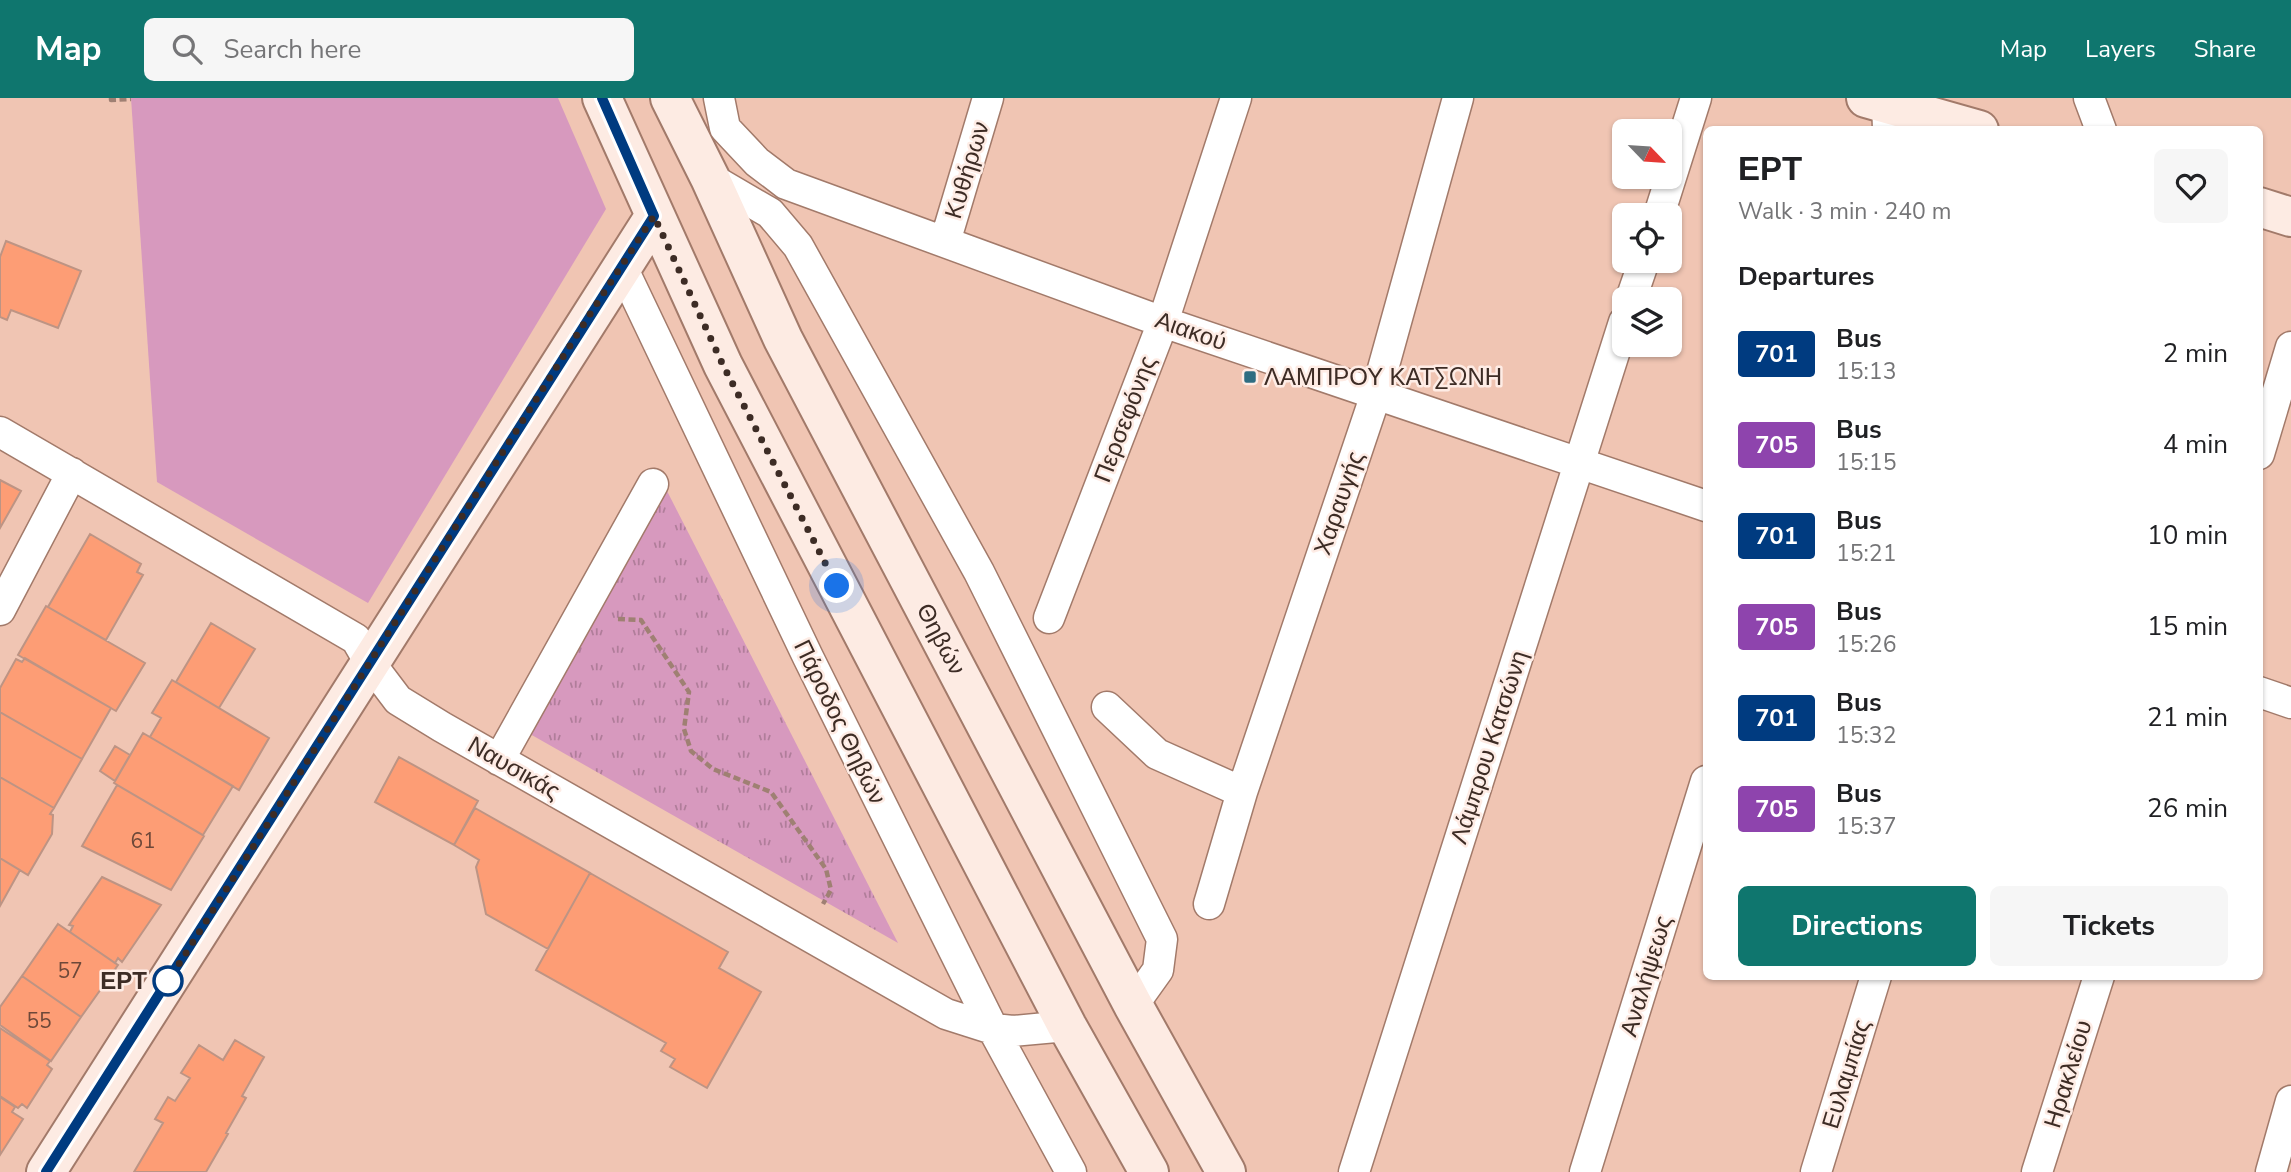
<!DOCTYPE html>
<meta charset="utf-8">
<style>
body{margin:0;font-family:"Nunito Sans",sans-serif;background:#f6f6f6;color:#202124;height:100vh;display:flex;flex-direction:column;font-size:26px;white-space:nowrap}
*{box-sizing:border-box;margin:0}
p{font-size:23px;color:#757577}
.icon{flex:none;width:38px;height:38px;fill:none;stroke:currentColor;stroke-width:2;stroke-linecap:round;stroke-linejoin:round}
.map{position:relative;flex:1;overflow:hidden}
.details{position:absolute;left:1703px;top:28px;width:560px;height:854px;display:flex;flex-direction:column;background:#fff;border-radius:10px;box-shadow:0 2px 5px #0004}
.details>*{flex:none}
.badge{padding:0 14px;border-radius:5px;font-size:24px;line-height:46px}
.needle{width:46px;rotate:115deg}
.tools{position:absolute;left:1612px;top:21px;display:grid;gap:14px}
.tools a{display:grid;place-items:center;width:70px;height:70px;border-radius:10px;background:#fff;box-shadow:0 2px 5px #0004;font-size:35px}
.you{position:absolute;width:35px;height:35px;margin:-18px;border:5px solid #fff;border-radius:50%;background:#1a73e8;box-shadow:0 0 0 10px #1a73e833}
.map>.badge{position:absolute;translate:-50% -50%;box-shadow:0 0 0 4px #fff}
h2{padding:0 35px;font-size:26px;line-height:63px}
.round{display:grid;place-items:center;flex:none;width:74px;height:74px;border-radius:10px;background:#f6f6f6}
.overview{display:flex;align-items:center;justify-content:space-between;height:119px;padding:0 35px}
h1{font-size:33px;font-weight:700;line-height:52px}
.primary-button{display:flex;gap:14px;margin-top:auto;padding:14px 35px}
.primary-button a{flex:1;height:80px;border-radius:10px;background:#0f766e;color:#fff;font-size:28px;font-weight:700;line-height:80px;text-align:center}
.primary-button a+a{background:#f6f6f6;color:#202124}
ul{padding:0;list-style:none}
li{display:flex;align-items:center;gap:21px;height:91px;padding:0 35px}
li div{flex:1}
li b{display:block;font-size:26px}
li em{font-style:normal}
li .badge{min-width:77px;font-weight:700;text-align:center}
header{display:flex;align-items:center;gap:42px;box-sizing:border-box;height:98px;padding:0 35px;background:#0f766e;color:#fff}
header strong{font-size:33px}
nav{display:flex;gap:38px;margin-inline-start:auto;font-size:24px}
.search{width:490px;height:63px;background:#f6f6f6;display:flex;align-items:center;gap:18px;box-sizing:border-box;padding:0 24px;border-radius:10px;color:#757577;font-size:26px}
.map>svg:first-child{display:block}
.green{fill:#d799be}
.park{fill:url(#park-tufts)}
.building{fill:#fd9d75;stroke:#bd9484;stroke-width:2}
.lines{fill:none;stroke-linecap:round;stroke-linejoin:round}
.street-casing{stroke:#a27a6a;stroke-width:33}
.secondary-casing{stroke:#a27a6a;stroke-width:42}
.path{stroke:#9f8073;stroke-width:4.5;stroke-dasharray:7 3.5;stroke-linecap:butt}
.street{stroke:#fff;stroke-width:30}
.secondary{stroke:#fdebe3;stroke-width:38}
.line-casing{stroke:#fff;stroke-width:16}
.line{stroke:#003b80;stroke-width:10}
.walk{stroke:#3d2c25;stroke-width:7;stroke-dasharray:0 12.6}
.poi-dot{fill:#2e6d82;stroke:#feece5;stroke-width:2.5}
.stop-dot{fill:#fff;stroke:#003b80;stroke-width:3.5}
.labels{text-anchor:middle;stroke-width:5;stroke-linejoin:round;paint-order:stroke}
.number-label{font-size:21px;fill:#6d4839}
.street-label{font-size:24px;fill:#3d2c25;stroke:#feece5}
.poi-label{font-size:24px;fill:#3d2c25;stroke:#feece5;text-anchor:start}
.stop-label{font-size:24px;font-weight:bold;fill:#3d2c25;stroke:#feece5;text-anchor:end}
</style>
<header>
<strong>Map</strong>
<div class="search"><svg class="icon" aria-label="search" viewBox="0 0 24 24"><circle cx="10" cy="10" r="6"/><path d="M15 15l6 6"/></svg>Search here</div>
<nav><a>Map</a><a>Layers</a><a>Share</a></nav>
</header>
<div class="map">
<svg width="2291" height="1074" viewBox="0 0 2291 1074">
<defs>
<pattern id="park-tufts" width="24" height="20" patternUnits="userSpaceOnUse" patternTransform="scale(1.75)"><rect width="24" height="20" fill="#d799be"/><path d="M3 7l-1-3M5 7V3M7 7l1-3M15 17l-1-3M17 17v-4M19 17l1-3" fill="none" stroke="#b07d9a"/></pattern>
</defs>
<rect width="100%" height="100%" fill="#f0c5b3"/>
<!-- green -->
<path class="green" d="M131,0H558L606,111L368,505L157,384Z"/>
<!-- park -->
<path class="park" d="M667,393L898,845L530,636Z"/>
<!-- building -->
<path class="building" d="M6,143L81,173L58,230L11,212L7,222L0,219V159Z
M0,382L21,393L0,430Z
M90,436L141,466L137,474L143,477L106,542L48,509Z
M46,508L145,565L116,613L18,557Z
M211,525L255,551L219,610L176,584Z
M25,560L111,610L82,661L0,614V590L16,561L22,564Z
M172,582L269,640L239,692L150,639L161,620L152,615Z
M0,614L82,661L54,710L0,679Z
M143,635L233,688L203,737L114,685Z
M115,648L130,657L115,683L100,673Z
M399,659L478,703L454,747L375,704Z
M0,679L54,710L50,716L53,717L52,736L28,777L0,760Z
M117,687L204,738L171,792L82,748Z
M475,710L590,775L548,851L486,816L476,769L479,762L454,747Z
M0,760L20,772L0,808Z
M590,775L728,854L719,870L761,894L707,990L670,969L675,961L661,953L666,945L536,872Z
M102,779L161,807L122,864L118,860L115,865L70,834L73,828L69,827Z
M58,826L118,867L81,919L22,878Z
M22,878L81,919L51,963L0,927V909Z
M0,930L50,963L47,967L52,971L27,1010L22,1006L18,1010L0,998Z
M235,942L264,959L242,998L246,1000L226,1035L228,1036L206,1074H134L163,1025L155,1021L168,999L175,1003L190,980L181,975L199,947L223,962Z
M0,999L15,1009L12,1014L23,1021L0,1057Z"/>
<g class="lines">
<defs>
<path id="street" d="M719,0L725,30L757,64L786,86L1163,224L1706,408
M1887,0L1888,32
M2089,0L2101,32
M710,80L770,115L798,148L979,474L1162,841L1158,872L1133,907
M1659,117L1696,0
M945,144L988,0
M621,167L808,559L993,931L1071,1074
M1631,201L1644,163
M0,334L356,541L370,565L398,602L442,629L946,916L993,931L1013,933L1067,928
M2259,356L2291,249
M0,512L72,375
M1049,520L1163,224L1236,0
M2259,594L2291,605
M1107,609L1157,656L1242,694
M499,662L653,386
M1209,806L1242,694L1376,296L1458,0
M1354,1074L1624,224
M1585,1074L1706,683
M1816,1074L1876,878
M2037,1074L2099,878
M2271,1074L2291,1003"/>
<path id="secondary" d="M602,0L723,267L1067,928L1149,1074
M670,0L710,80L783,241L1133,907L1226,1074
M1866,0L1979,32
M2259,109L2291,119
M46,1074L654,119"/>
</defs>
<!-- street casing -->
<use href="#street" class="street-casing"/>
<!-- secondary casing -->
<use href="#secondary" class="secondary-casing"/>
<!-- path -->
<path class="path" d="M111,0V2L131,1
M618,521L641,522L689,594L684,631L691,653L713,671L771,694L826,771L831,792L823,806"/>
<!-- street -->
<use href="#street" class="street"/>
<!-- secondary -->
<use href="#secondary" class="secondary"/>
</g>
<g class="lines">
<defs>
<path id="line" d="M46,1074L654,118L602,0"/>
</defs>
<!-- line casing -->
<use href="#line" class="line-casing"/>
<!-- line -->
<use href="#line" class="line"/>
<!-- walk -->
<path class="walk" d="M168,883L167,885L592,213L654,118L723,267L837,488"/>
</g>
<!-- markers -->
<rect class="poi-dot" x="1243" y="272" width="14" height="14" rx="3.5"/>
<circle class="stop-dot" cx="168" cy="883" r="14"/>
<g class="labels">
<!-- number labels -->
<g class="number-label">
<text x="143" y="750">61</text>
<text x="70" y="880">57</text>
<text x="39" y="930">55</text>
</g>
<!-- street labels -->
<g class="street-label">
<text transform="translate(967 72) rotate(-73)" y="8">Κυθήρων</text>
<text transform="translate(1191 233) rotate(19)" y="8">Αιακού</text>
<text transform="translate(1125 321) rotate(-69)" y="8">Περσεφόνης</text>
<text transform="translate(1339 405) rotate(-71)" y="8">Χαραυγής</text>
<text transform="translate(941 541) rotate(62)" y="8">Θηβών</text>
<text transform="translate(840 624) rotate(64)" y="8">Πάροδος Θηβών</text>
<text transform="translate(1489 649) rotate(-72)" y="8">Λάμπρου Κατσώνη</text>
<text transform="translate(514 670) rotate(30)" y="8">Ναυσικάς</text>
<text transform="translate(1646 878) rotate(-73)" y="8">Αναλήψεως</text>
<text transform="translate(1846 976) rotate(-73)" y="8">Ευλαμπίας</text>
<text transform="translate(2068 976) rotate(-73)" y="8">Ηρακλείου</text>
</g>
<!-- poi labels -->
<g class="poi-label">
<text x="1264" y="287">ΛΑΜΠΡΟΥ ΚΑΤΣΩΝΗ</text>
</g>
<!-- stop labels -->
<g class="stop-label">
<text x="147" y="891">ΕΡΤ</text>
</g>
</g>
</svg>
<div class="tools">
<a><svg class="needle" viewBox="-14 -14 28 28"><path d="M0-13l5 13h-10z" fill="#e53935"/><path d="M0 13l5-13h-10z" fill="#757577"/></svg></a>
<a><svg class="icon" aria-label="locate" viewBox="0 0 24 24"><circle cx="12" cy="12" r="6"/><path d="M12 2v4M12 18v4M2 12h4M18 12h4"/></svg></a>
<a><svg class="icon" aria-label="layers" viewBox="0 0 24 24"><path d="M12 4l9 5-9 5-9-5zM3 14l9 5 9-5"/></svg></a>
</div>
<div class="you" style="left:837px;top:488px"></div>
<section class="details">
<div class="overview"><div><h1>ΕΡΤ</h1><p>Walk · 3 min · 240 m</p></div><a class="round"><svg class="icon" aria-label="heart" viewBox="0 0 24 24"><path d="M12 20l-8-8c-3-5 5-10 8-4 3-6 11-1 8 4z"/></svg></a></div>
<h2>Departures</h2>
<ul>
<li><span class="badge" style="background:#003b80;color:#fff">701</span><div><b>Bus</b><p>15:13</p></div><em>2 min</em></li>
<li><span class="badge" style="background:#8e44ad;color:#fff">705</span><div><b>Bus</b><p>15:15</p></div><em>4 min</em></li>
<li><span class="badge" style="background:#003b80;color:#fff">701</span><div><b>Bus</b><p>15:21</p></div><em>10 min</em></li>
<li><span class="badge" style="background:#8e44ad;color:#fff">705</span><div><b>Bus</b><p>15:26</p></div><em>15 min</em></li>
<li><span class="badge" style="background:#003b80;color:#fff">701</span><div><b>Bus</b><p>15:32</p></div><em>21 min</em></li>
<li><span class="badge" style="background:#8e44ad;color:#fff">705</span><div><b>Bus</b><p>15:37</p></div><em>26 min</em></li>
</ul>
<div class="primary-button"><a>Directions</a><a>Tickets</a></div>
</section>
</div>
